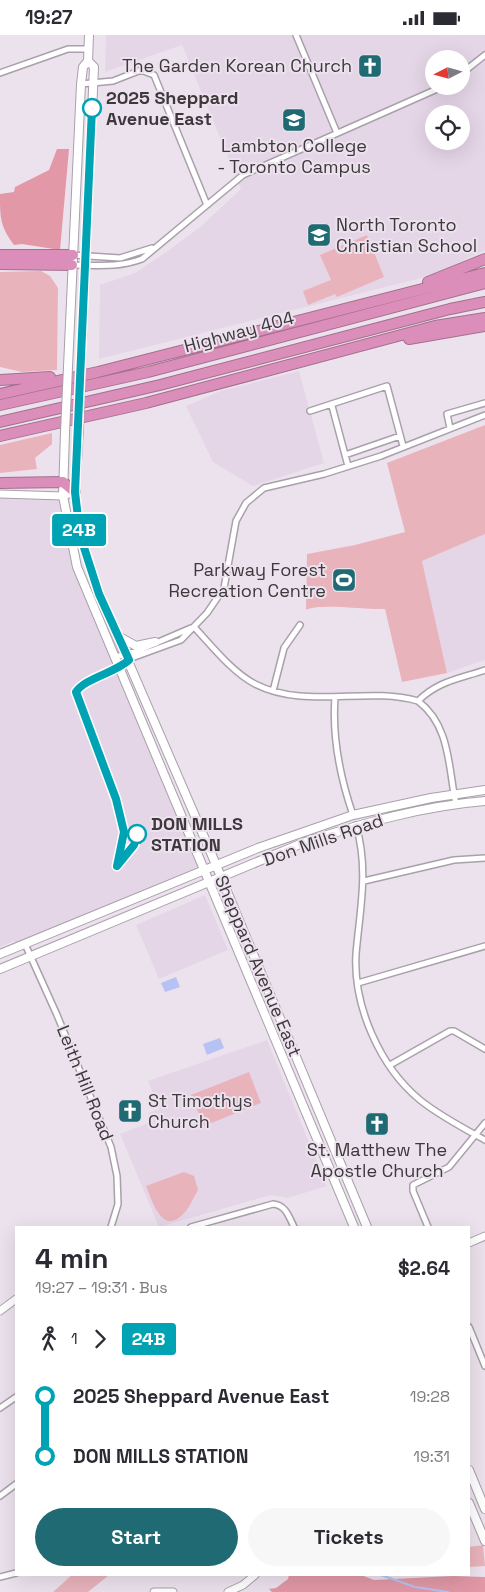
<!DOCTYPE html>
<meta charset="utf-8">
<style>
body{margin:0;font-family:"Space Grotesk",sans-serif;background:#f7f7f7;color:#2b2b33;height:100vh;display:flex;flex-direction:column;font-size:19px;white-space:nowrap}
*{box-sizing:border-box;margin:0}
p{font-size:16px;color:#7c7c81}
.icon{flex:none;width:28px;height:28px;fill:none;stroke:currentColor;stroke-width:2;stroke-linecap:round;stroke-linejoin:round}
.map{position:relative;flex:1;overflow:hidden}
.details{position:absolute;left:15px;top:1191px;width:455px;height:350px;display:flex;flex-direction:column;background:#fff;border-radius:0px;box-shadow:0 5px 20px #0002}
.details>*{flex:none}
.badge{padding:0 10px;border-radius:4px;font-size:18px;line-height:32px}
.needle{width:32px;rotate:264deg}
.controls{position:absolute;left:425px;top:15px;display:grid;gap:10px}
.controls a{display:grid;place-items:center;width:45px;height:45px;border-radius:50%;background:#fff;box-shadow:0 5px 20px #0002;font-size:25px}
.map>.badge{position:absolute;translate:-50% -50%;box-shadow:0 0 0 2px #fff}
.legs{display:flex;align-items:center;gap:8px;height:55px;padding:0 20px;font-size:16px}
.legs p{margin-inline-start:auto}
.headline{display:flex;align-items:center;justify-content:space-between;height:85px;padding:0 20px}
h1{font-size:28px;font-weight:800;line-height:38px}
.button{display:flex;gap:10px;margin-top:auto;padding:10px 20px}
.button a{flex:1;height:58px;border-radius:30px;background:#1f6a73;color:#fff;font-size:20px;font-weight:800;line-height:58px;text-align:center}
.button a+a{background:#f7f7f7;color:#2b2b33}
ul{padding:0 20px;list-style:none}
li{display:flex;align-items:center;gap:18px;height:60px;font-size:19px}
li i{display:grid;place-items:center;width:8px;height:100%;margin:0 6px;background:currentColor}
li i::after{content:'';width:12px;height:12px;margin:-6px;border:4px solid;border-radius:50%;background:#fff}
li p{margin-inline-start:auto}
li:first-child i{background:linear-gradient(#0000 50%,currentColor 0)}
li:last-child i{background:linear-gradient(currentColor 50%,#0000 0)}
.status{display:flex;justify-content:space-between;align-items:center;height:35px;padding:0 25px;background:#fff;direction:ltr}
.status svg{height:14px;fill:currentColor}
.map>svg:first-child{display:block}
.built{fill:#e5d6e7;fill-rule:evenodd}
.green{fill:#e9b3bc}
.forest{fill:#e298a6}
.water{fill:#b7c2f4}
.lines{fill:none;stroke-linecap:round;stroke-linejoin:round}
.stream{stroke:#b7c2f4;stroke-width:2}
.minor-casing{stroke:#a9a0ab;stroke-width:8}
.tertiary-casing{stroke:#a9a0ab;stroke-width:9}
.secondary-casing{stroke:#a9a0ab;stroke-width:10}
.motorway-casing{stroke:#a3708e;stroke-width:12}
.minor{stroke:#fff;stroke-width:5}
.tertiary{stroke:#fff;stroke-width:7}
.secondary{stroke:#fff;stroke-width:8}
.motorway{stroke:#db8eba;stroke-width:10}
.secondary-bridge-casing{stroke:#a9a0ab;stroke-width:10;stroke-linecap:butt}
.secondary-bridge{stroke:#fff;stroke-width:8}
.line-1-casing{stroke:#fff;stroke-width:11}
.line-1{stroke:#00a3b4;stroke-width:8}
.stop-1-dot{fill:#fff;stroke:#00a3b4;stroke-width:2.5}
.labels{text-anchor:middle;stroke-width:4;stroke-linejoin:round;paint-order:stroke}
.poi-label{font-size:18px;fill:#3c383c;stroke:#ece2ed;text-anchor:end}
.stop-label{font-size:18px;font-weight:bold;fill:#3c383c;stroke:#ece2ed;text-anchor:start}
.street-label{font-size:18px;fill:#3c383c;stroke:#ece2ed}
</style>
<div class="status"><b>19:27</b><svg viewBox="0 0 49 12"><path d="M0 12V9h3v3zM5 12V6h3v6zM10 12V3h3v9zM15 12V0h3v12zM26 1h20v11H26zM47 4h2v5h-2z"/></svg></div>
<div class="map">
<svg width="485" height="1557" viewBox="0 0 485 1557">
<rect width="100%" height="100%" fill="#ece2ed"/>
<!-- built -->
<path class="built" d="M106,0H485V215L433,240L99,324L100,250L135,238L165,218L200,192L241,154L182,10L105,37ZM434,24H461V51H434ZM434,79H461V106H434Z
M299,336L324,428L253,451L213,427L186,371L221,356Z
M0,459L63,461L77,532L204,836L22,909L13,906L0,912Z
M485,499V625L447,638L422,526Z
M205,860L228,915L159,944L136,890Z
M267,1005L327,1151L288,1163L271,1160L159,1192L120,1099L151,1087L148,1078L160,1074L148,1046Z"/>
<!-- green -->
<path class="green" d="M367,200L384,242L337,262L335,259L308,270L303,256L331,245L320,220Z
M41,236L50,241L58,253L57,335L22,337L0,332V237Z
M485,390V499L422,526L447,638L402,647L385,574C365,575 320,568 306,575L307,519L355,510L405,497L387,428Z
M52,398V409L35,423L37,434L0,438V410Z
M249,1037L261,1068L204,1091L191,1060Z
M184,1137L194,1141L198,1155C194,1162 191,1169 186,1176C163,1203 153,1168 146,1151Z
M483,1510L485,1531L469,1532V1512Z
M72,1540H109L88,1557H53Z"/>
<!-- forest -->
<path class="forest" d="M57,114H69L60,215L22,209L14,210C0,191 0,183 0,159L14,157L15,152L49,135Z
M289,1540H361L374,1545L453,1541L485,1542V1557H272L269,1554L276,1553L288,1544Z"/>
<!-- water -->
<path class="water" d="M176,942L180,952L165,957L161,948Z
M220,1003L224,1013L207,1020L203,1009Z"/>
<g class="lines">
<!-- stream -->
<path class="stream" d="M381,1540L415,1552L448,1557"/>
<defs>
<path id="minor" d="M296,0L337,98
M0,38L68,14H88
M461,39L485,20
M81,49L113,46L141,35L154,40L207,170
M73,220L120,223L152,213
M72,230C97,230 118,233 142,224L243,140L444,51
M332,371L348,431
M310,376L387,351L403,411
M450,393L447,379L485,368
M345,420L400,401
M194,592C212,611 232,637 255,649C306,675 366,651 418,666C438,646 459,644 485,635
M115,622L135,617L191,593
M118,628L181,605L207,578L224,553L236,486L246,468L264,453L324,439L381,421L485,380
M273,656L284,613L300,590
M335,662C332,702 340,742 353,780
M418,666C451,691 448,733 456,769
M356,790C369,835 360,873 356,919C353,971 380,1032 420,1065C440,1081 463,1093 485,1105
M364,846L454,825L485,823
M25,909L57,980L111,1112L117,1141L118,1169L111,1192
M358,948L485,911
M390,1030L450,996H454L485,1014
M191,1192L273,1169C286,1170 289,1182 294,1192
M428,1192L413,1156V1150L449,1132L485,1088
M469,1292L485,1331
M0,1373L16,1362
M0,1461L16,1449
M0,1542L16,1538"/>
<path id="tertiary" d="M0,459L63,461L75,457
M469,1208L485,1201
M0,1276L16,1264
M154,1557H173
M228,1557L243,1550L255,1540"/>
<path id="secondary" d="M81,330L94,32L88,26
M68,332L81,49L83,32L88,26L89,0
M79,394L75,457L80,500L99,559L211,818L367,1192
M65,397L63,461L77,532L354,1192
M118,601L136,611L155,607
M0,919L258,813L353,780L431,763L485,755
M0,934L305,807C364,788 423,771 485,766
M469,1435L485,1474
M469,1468L485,1506"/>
<path id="motorway" d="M0,220H73
M0,229L72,230
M428,247L485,224
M409,304L485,291
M0,345L50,342
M0,359L98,337L485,238
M0,370L148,337L485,248
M0,387L160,350L450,274L485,267
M0,401L146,368L435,291L485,283
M0,448L63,447L75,457"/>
</defs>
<!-- minor casing -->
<use href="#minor" class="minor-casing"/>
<!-- tertiary casing -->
<use href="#tertiary" class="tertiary-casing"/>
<!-- secondary casing -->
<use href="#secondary" class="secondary-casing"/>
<!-- motorway casing -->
<use href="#motorway" class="motorway-casing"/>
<!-- minor -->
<use href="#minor" class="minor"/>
<!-- tertiary -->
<use href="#tertiary" class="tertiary"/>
<!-- secondary -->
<use href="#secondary" class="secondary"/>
<!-- motorway -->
<use href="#motorway" class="motorway"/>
<defs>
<path id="secondary-bridge" d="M79,394L81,330
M65,397L68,332"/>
</defs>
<!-- secondary-bridge casing -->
<use href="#secondary-bridge" class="secondary-bridge-casing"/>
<!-- secondary-bridge -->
<use href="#secondary-bridge" class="secondary-bridge"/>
</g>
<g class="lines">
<defs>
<path id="line-1" d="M92,73L75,457L80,500L99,559L129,625C115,638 85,643 76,657L116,764L124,797L117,831L134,810L137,799"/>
</defs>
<!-- line-1 casing -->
<use href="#line-1" class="line-1-casing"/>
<!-- line-1 -->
<use href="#line-1" class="line-1"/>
</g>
<!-- icons -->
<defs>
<symbol id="church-square" viewBox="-11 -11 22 22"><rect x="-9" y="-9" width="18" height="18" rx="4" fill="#1f6a73" stroke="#ece2ed"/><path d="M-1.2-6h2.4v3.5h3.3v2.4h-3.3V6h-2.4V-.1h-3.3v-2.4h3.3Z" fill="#fff"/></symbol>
<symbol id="university-square" viewBox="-11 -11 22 22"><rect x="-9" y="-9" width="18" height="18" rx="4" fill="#1f6a73" stroke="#ece2ed"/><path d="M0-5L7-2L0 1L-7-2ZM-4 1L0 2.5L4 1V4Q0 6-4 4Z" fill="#fff"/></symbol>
<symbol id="school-square" viewBox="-11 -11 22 22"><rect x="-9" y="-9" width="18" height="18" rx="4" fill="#1f6a73" stroke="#ece2ed"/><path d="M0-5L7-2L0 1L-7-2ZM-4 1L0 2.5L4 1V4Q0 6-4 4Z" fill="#fff"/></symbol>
<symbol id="stadium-square" viewBox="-11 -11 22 22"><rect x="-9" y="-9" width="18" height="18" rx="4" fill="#1f6a73" stroke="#ece2ed"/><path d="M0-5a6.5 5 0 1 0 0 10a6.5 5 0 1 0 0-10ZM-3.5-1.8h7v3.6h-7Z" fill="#fff"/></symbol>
</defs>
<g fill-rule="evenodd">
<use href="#church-square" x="356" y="17" width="28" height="28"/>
<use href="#university-square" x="280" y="71" width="28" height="28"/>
<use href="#school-square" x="305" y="186" width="28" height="28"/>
<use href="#stadium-square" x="330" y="531" width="28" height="28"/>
<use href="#church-square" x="116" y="1062" width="28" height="28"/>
<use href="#church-square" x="363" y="1075" width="28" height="28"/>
</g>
<!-- markers -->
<g class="stop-1-dot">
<circle cx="92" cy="73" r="9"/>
<circle cx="137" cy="799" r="9"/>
</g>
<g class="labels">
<!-- poi labels -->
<g class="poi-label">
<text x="352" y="37">The Garden Korean Church</text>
<text x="294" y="117" text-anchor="middle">Lambton College<tspan x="294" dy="21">- Toronto Campus</tspan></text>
<text x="336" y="196" text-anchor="start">North Toronto<tspan x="336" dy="21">Christian School</tspan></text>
<text x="326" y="541">Parkway Forest<tspan x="326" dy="21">Recreation Centre</tspan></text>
<text x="148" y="1072" text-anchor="start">St Timothys<tspan x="148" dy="21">Church</tspan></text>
<text x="377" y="1121" text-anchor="middle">St. Matthew The<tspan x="377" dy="21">Apostle Church</tspan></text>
</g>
<!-- stop labels -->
<g class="stop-label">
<text x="106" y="69">2025 Sheppard<tspan x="106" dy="21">Avenue East</tspan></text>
<text x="151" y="795">DON MILLS<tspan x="151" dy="21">STATION</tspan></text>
</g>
<!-- street labels -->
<g class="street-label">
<text transform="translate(239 297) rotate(-15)" y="6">Highway 404</text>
<text transform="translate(323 805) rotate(-19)" y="6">Don Mills Road</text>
<text transform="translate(258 931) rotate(67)" y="6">Sheppard Avenue East</text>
<text transform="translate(85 1048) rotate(68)" y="6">Leith Hill Road</text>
</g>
</g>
</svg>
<div class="controls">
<a><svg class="needle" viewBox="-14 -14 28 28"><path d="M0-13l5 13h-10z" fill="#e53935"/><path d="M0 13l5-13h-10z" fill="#7c7c81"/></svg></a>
<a><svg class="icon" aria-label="locate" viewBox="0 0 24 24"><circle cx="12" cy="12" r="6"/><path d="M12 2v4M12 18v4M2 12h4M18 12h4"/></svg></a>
</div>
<b class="badge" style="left:79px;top:495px;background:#00a3b4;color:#fff">24B</b>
<section class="details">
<div class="headline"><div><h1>4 min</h1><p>19:27 – 19:31 · Bus</p></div><b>$2.64</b></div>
<div class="legs"><svg class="icon" aria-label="walk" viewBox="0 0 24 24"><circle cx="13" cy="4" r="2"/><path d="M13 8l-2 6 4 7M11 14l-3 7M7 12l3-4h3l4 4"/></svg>1<svg class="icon" aria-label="forward" viewBox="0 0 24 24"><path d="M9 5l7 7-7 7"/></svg><b class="badge" style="background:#00a3b4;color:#fff">24B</b></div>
<ul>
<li><i style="color:#00a3b4"></i><b>2025 Sheppard Avenue East</b><p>19:28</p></li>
<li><i style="color:#00a3b4"></i><b>DON MILLS STATION</b><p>19:31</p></li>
</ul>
<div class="button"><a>Start</a><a>Tickets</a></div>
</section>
</div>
